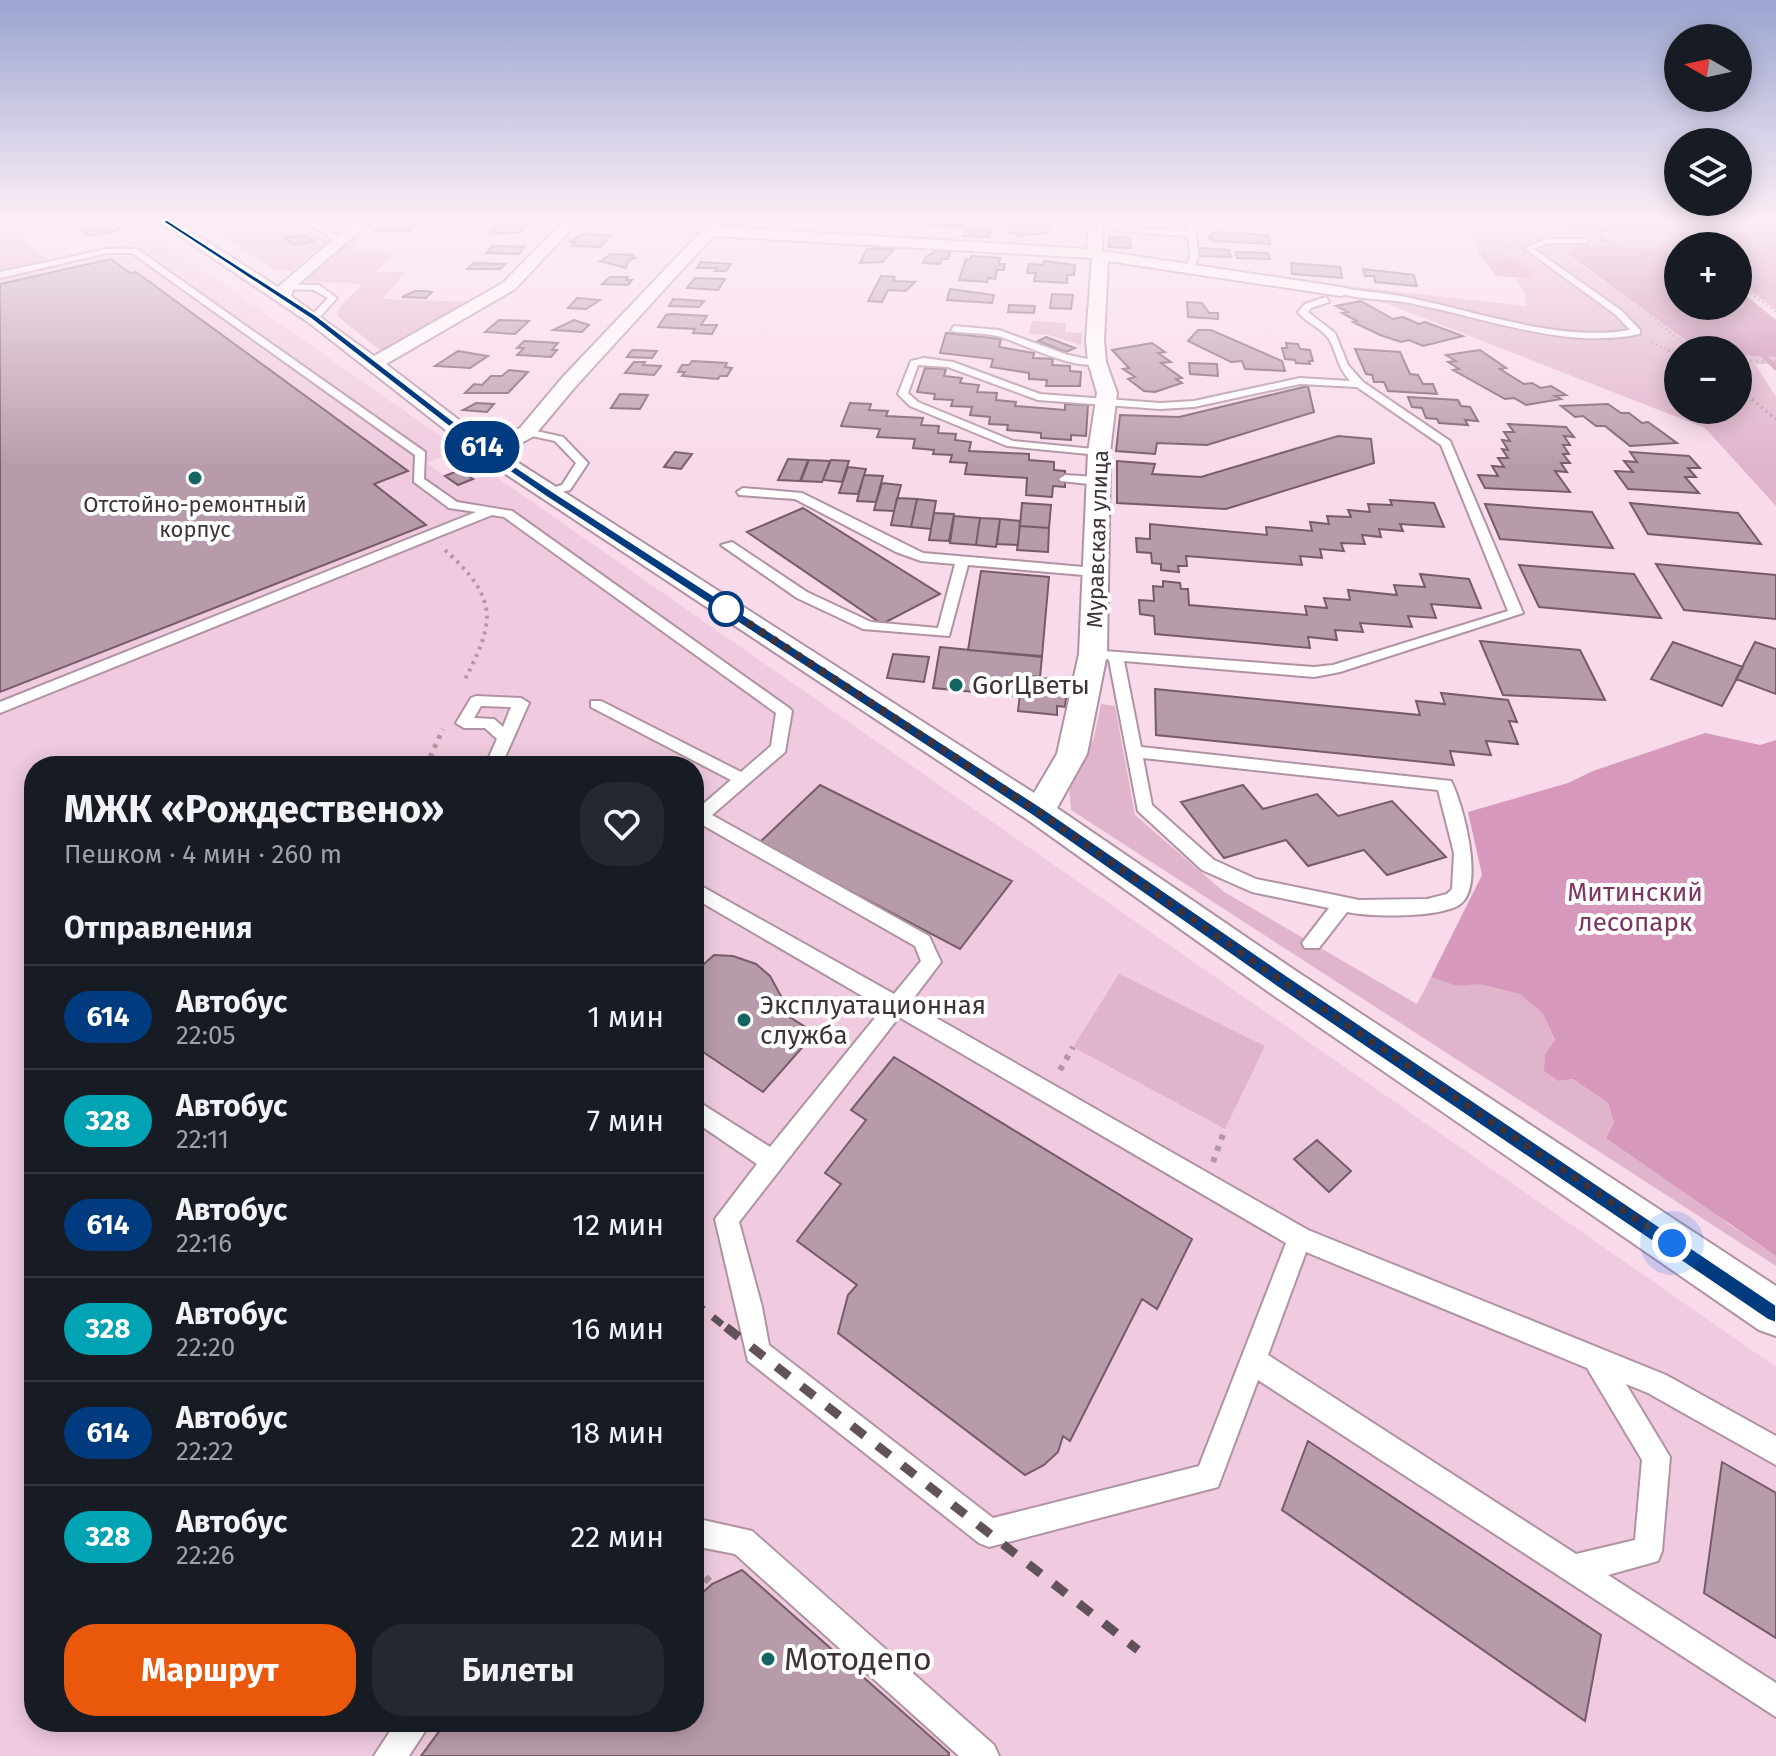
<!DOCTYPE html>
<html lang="ru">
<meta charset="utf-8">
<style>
body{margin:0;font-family:"Fira Sans",sans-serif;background:#242831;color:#f1f3f6;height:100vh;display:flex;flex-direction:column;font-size:30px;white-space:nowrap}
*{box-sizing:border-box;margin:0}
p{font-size:26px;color:#9ea1a6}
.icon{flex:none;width:44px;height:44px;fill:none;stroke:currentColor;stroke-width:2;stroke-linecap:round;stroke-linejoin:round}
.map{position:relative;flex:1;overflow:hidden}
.drawer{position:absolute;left:24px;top:756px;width:680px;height:976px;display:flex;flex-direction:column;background:#171b24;border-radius:32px;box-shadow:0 4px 20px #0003}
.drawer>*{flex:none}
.badge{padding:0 16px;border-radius:26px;font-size:28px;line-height:52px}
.needle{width:52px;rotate:279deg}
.controls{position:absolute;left:1664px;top:24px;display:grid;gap:16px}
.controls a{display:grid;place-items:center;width:88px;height:88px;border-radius:50%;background:#171b24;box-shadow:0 4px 20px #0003;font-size:40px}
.you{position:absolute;width:40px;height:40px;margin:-20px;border:6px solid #fff;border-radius:50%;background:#1a73e8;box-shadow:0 0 0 12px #1a73e833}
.map>.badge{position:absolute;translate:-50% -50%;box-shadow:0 0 0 4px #fff}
h2{padding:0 40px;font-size:30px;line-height:72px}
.round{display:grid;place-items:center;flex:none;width:84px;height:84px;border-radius:32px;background:#242831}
.headline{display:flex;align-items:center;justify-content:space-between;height:136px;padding:0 40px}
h1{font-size:38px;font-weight:700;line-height:60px}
.primary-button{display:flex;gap:16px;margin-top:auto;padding:16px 40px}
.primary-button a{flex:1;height:92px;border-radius:32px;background:#ea580c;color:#fff;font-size:32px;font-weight:700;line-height:92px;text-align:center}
.primary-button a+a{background:#242831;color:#f1f3f6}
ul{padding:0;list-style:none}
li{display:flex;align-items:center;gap:24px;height:104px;padding:0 40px;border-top:2px solid #363941}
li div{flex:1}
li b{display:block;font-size:30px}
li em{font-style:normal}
li .badge{min-width:88px;font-weight:700;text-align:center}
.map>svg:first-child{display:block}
.built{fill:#f0cbdf;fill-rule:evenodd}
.green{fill:#e0b4cb}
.forest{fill:#d799bb}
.water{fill:#c98bad}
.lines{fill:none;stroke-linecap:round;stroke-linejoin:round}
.stream-far1{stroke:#c98bad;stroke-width:4}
.stream{stroke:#c98bad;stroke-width:5}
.building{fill:#b89baa;stroke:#765b69;stroke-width:2}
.lane-casing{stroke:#b093a3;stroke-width:4}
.street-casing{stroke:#b093a3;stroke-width:4}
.path-far5{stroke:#b098a4;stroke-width:2;stroke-dasharray:2 3;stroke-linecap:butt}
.path-far4{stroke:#b098a4;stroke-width:3;stroke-dasharray:2 4;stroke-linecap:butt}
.path-far3{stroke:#b098a4;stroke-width:4;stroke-dasharray:3 5;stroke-linecap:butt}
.path-far2{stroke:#b098a4;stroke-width:5;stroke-dasharray:4 6;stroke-linecap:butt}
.path-far1{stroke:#b098a4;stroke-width:6;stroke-dasharray:5 7;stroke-linecap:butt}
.path{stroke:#b098a4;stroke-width:8;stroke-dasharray:6 9;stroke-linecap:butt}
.lane{fill:#fff;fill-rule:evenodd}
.street{fill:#fff;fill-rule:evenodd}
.rail-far1{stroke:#615159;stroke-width:7;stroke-dasharray:12 12;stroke-linecap:butt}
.rail{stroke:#615159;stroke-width:9;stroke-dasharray:16 16;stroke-linecap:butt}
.line{fill:#003b80;stroke:#fff;stroke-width:2}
.walk{stroke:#3e3238;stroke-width:8;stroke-dasharray:0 14.4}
.poi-dot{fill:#156464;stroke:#fff;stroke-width:3}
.stop-dot{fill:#fff;stroke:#003b80;stroke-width:4}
.labels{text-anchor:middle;stroke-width:8;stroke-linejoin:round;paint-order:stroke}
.far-poi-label{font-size:22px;fill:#3e3238;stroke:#fff}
.far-street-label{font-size:22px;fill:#3e3238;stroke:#fff}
.poi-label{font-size:26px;fill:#3e3238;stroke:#fff;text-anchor:start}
.park-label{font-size:26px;fill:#7f3562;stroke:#fff}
.near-poi-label{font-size:32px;fill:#3e3238;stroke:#fff;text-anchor:start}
</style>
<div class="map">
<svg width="1776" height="1756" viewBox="0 0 1776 1756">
<rect width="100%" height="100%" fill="#f9daea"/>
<!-- built -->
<path class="built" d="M156,237L456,447L447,455L427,463L435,469L445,476L482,467L1776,1367V1756H0V270ZM34,766H694V1722H34Z"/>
<!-- green -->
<path class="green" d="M0,221H44L53,227L19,235L46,260L0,270Z
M199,221H290L270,228L278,232L298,227L330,241L291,271L273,269Z
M1466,223L1679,237L1691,246H1678V250L1613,247L1580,265L1649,311L1686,340L1706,350H1678V410H1738V355L1776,357V364H1755L1776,397V506L1705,428L1388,304L1276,278L1526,306L1524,292L1516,279H1534L1513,255L1480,254Z
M354,236H364L354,250L395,252L376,272H406L382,299L472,302L385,354L337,316L339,309L362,284L302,281Z
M1032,321L1066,323L1065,332L1082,333L1081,345L1049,335L1029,334Z
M1101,704L1115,706L1135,815L1224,892L1417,1004L1431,977L1456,986L1480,983L1520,994L1543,1014L1555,1041L1545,1054L1559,1081L1573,1079L1608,1103L1614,1123L1727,1223L1776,1256V1266L1071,810L1069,785L1094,738Z
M1119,974L1265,1046L1225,1129L1073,1047Z"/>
<!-- forest -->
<path class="forest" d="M1463,221H1776V310L1738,281V246H1691L1678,237Z
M1480,254C1505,254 1523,254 1534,279L1496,276Z
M1705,733L1760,745L1776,740V1256L1606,1138L1614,1123L1608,1103L1573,1079L1559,1081L1544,1071L1545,1054L1555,1040L1543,1014L1520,994L1480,984L1456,986L1431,977L1482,875L1468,812L1568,783L1593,771Z"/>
<!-- water -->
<path class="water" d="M1600,246L1678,250V306H1738V289L1776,320V357L1738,355V350H1706L1686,340L1568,254L1577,248Z"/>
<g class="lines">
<!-- stream-far1 -->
<path class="stream-far1" d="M1619,221L1597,234L1623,254"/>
<!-- stream -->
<path class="stream" d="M1759,351L1776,368"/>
</g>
<!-- building -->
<path class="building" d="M386,221H419L408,231H375Z
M923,221H959L964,222L963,226L951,227L922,224Z
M1015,221L1050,224L1048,233L1017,236L1018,233H1011L1012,229H1008L1009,224Z
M113,224L120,230L88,236L82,230Z
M500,224L528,225L520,232L488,234Z
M965,229L991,230L989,237L963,236Z
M1213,232L1268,235L1270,244L1215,241L1209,238Z
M582,234L612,235L600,247L572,246L576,242H570Z
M302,235L313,241L295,245L285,238Z
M1109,237L1130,238L1131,248L1109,247Z
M493,246L525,247L518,254L486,253Z
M877,248L894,249L882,262L860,263L867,249Z
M1198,248L1229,250L1231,257L1200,256Z
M937,250L951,251L948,259H942L940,264L923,263L926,257Z
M1235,252L1268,253L1270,259L1237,258Z
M611,254L633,255L631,257L635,258L628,261L626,268L600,261Z
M971,256L1000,258L999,264H1005L1004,270H997L995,279L988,278L987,282L959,280L966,259L970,260Z
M111,259L130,273L136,272L408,471L374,484L426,525L0,692V284Z
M1044,261L1075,265L1074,275H1067V283L1034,281L1036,273H1027L1029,264L1043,265Z
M701,262L731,264L726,271H715L717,268H697Z
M474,263L505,264L500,269H467Z
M1291,263L1340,267L1342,278L1292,274Z
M1363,269L1414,275L1417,286L1375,282L1374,276H1365Z
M881,276L895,277L893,281L915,282L906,291L888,290L882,302L868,301Z
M610,277H628L626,280H632L628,285L602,284Z
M695,278L725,279L718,290L687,288Z
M950,289L994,295L992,303L947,300Z
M415,291H424L432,292L426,298L402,297Z
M1052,294L1073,295L1071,309L1050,308Z
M577,298L600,300L586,309L568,308Z
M673,299L704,301L699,307L669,306Z
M1361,301L1393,319L1403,317L1419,324L1425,322L1463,336L1423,346L1409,340L1401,342L1380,335L1353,322L1357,321L1342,313L1348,312L1336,306Z
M1187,302L1202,303L1209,313H1218V319L1188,317Z
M1009,305L1035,306L1034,313L1008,312Z
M671,314L707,316L701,325H717L712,334L693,333L695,329L658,327L666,315Z
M499,320L529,321L515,334L485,332Z
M574,320L589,325L582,332L553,330Z
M1198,330H1211L1282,361L1285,371L1245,369L1242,361L1231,362L1188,341Z
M946,333L1001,339L999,347L1034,353L1033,358L1053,359L1052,365L1070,366V371L1081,372L1080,386H1046L1047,380L1029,379V373L991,367L993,359L940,353Z
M1046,337L1075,348L1066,352L1038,341Z
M524,341L558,343L552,350H557L551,357L517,355L524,348H517Z
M1152,343L1165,352L1158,353L1171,362L1161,363L1182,378L1176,379L1182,383L1155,392L1144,391L1128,379L1135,377L1123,369L1129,368L1112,350Z
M1286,343L1298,344L1300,349L1310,350L1313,361H1309L1310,364L1296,363L1295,360L1285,359L1282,348H1287Z
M1355,349L1400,352L1410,374L1418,375L1423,384H1433L1437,394L1388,391L1384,382H1374L1372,375L1366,374Z
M632,350L657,351L652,358L627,357Z
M1480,350L1506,368L1500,369L1524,384L1532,383L1541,388L1551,386L1566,395L1555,396L1561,399L1526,405L1514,398L1505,399L1453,370L1459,369L1448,362L1456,361L1446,355Z
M458,351L488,356L470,368L435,366Z
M692,361L727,363L725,367L732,368L727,376H720L718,379L682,376L685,372H678L682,365H689Z
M634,362H645L643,365L661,366L654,375L625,373Z
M1189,363L1217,364L1218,376L1190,374Z
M925,368L946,369L944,376L962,378L960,383L979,385L977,392L997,393L996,400L1016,402L1015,406L1065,410V404L1088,405L1086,436L1071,435V440L1041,438V433L1007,430L1008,425L989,424L990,417L970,415L972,407L951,406L953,400L934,399L935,394L917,392Z
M509,370L528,372L508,393H465L474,384L482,385L491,376H502Z
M1308,386L1314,412L1207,445L1157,443L1155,454L1116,451L1120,415L1179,417Z
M620,394L648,395L640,409L611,408Z
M1408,397L1458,400L1461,406L1470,407L1478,421L1465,420L1468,425L1439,423L1437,419L1426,418L1422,408L1412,407Z
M476,403L494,404L487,412L463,410Z
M850,403L871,404L869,410L888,411L886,416L923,418L921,425L939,426L938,433L956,434L955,440L971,442L969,451L1029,454V460L1054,462V470L1065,471V487L1053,486L1052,497L1026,495L1027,478L965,474L967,463L950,462L952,455L933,454L934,450L913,448L915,439L877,437L880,429L841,426Z
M1608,404L1621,413H1629L1642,423L1648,422L1677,443L1630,446L1605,426H1596L1583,416L1575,417L1561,406Z
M1508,424L1566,427L1574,437L1564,436L1570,445H1563L1569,454H1563L1570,463H1561L1567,472L1555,471L1570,492L1485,488L1478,475L1498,476L1492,466L1504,467L1498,458H1508L1502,449L1508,450L1502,440L1510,441L1504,432H1514Z
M1338,436L1371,439L1374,463L1226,509L1117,503V461L1155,464L1152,474L1201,477Z
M675,452L692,454L681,469L664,467Z
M1630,452L1689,456L1700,468H1688L1696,477H1685L1699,493L1628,489L1615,471L1633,472L1624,461L1637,462Z
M788,459L808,460L800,481L778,480Z
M809,460L830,461L822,482L801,481Z
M831,460L849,461L842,482L823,480Z
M848,467L866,469L858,494L839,493Z
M460,470L465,474L473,479L458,485L445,476Z
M864,475L883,476L876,502L857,501Z
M882,483L901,485L894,511L874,510Z
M897,498L917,499L911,527L891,525Z
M917,499L936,501L931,529L911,527Z
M1390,500L1434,503L1444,527L1400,524L1403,531L1379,529L1381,537L1362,535L1365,544L1341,543L1344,551L1320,549L1322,558L1300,556L1302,565L1186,556L1187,566H1178L1179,572L1161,570V564L1152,563L1151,553L1137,552L1136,538L1150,539V524L1267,535L1266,527L1312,531L1310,522L1329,524L1327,516L1351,517L1348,510L1370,512L1368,504L1392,505Z
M1022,503L1051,505L1049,528L1020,526Z
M1630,503L1738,513L1761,544L1648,534Z
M1485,504L1592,512L1613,548L1500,539Z
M803,508L940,594L882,624L747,532Z
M934,513L954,514L949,541L929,540Z
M954,516L980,518L976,545L950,543Z
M980,518L1000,519L996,547L976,545Z
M1000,519L1020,521L1018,545L997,544Z
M1020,526L1049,528L1048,552L1017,550Z
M1656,564L1776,575V619L1684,610Z
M1519,565L1634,574L1661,618L1539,607Z
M981,571L1049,577L1042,656L968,650Z
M1420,574L1469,579L1481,608L1431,604L1436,618L1408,616L1412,627L1360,623L1363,632L1335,630L1337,640L1308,637L1310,648L1155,634L1154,616L1140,614L1139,600L1154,601L1153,586L1163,587V581L1180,583L1181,589H1188L1189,605L1307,615L1305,606L1327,608L1324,598L1350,600L1348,590L1397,595L1394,585L1425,587Z
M1480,641L1580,650L1605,700L1503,695Z
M1673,642L1743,667L1722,706L1651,679Z
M1755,642L1776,649V694L1736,679Z
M940,647L1042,657L1040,677L1021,675L1019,696L933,688Z
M893,654L929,657L924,682L887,678Z
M1022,676L1060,680L1059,687L1067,688L1065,707L1057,706V715L1018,711Z
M1155,689L1420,715L1416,701L1445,704L1441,693L1508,700L1517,722L1509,721L1518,744L1486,741L1491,755L1450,751L1454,765L1156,735Z
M820,785L1012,881L960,949L759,843Z
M1243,785L1263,809L1317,794L1338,816L1392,801L1446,857L1387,875L1364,850L1308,866L1286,840L1224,858L1181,802Z
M714,955L733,956L756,964L770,976L781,996L772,1006L815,1033L763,1092L694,1046V958L704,964Z
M894,1057L1192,1239L1157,1309L1142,1299L1070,1441L1063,1436L1058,1452L1044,1465L1025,1475L838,1333L848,1295L857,1285L797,1241L841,1184L825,1173L866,1120L851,1110Z
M1317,1140L1351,1171L1329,1192L1294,1159Z
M1308,1441L1601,1635L1585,1721L1282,1510Z
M1722,1462L1776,1493V1638L1704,1593Z
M742,1570L949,1753V1756H421L446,1722H694V1590L700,1595L712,1584Z"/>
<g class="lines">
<defs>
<path id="lane" d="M302,221H312L345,240L338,242Z
M1112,221H1120V225L1128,228L1188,231L1187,221H1195L1198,256L1194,268L1190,271L1186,268L1190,256L1188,236L1127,232L1113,228Z
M1547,239H1589L1586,243H1548L1534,249L1622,311L1640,330V334C1564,350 1484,317 1409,303C1387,298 1356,301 1337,291L1341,288C1366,292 1391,293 1415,299C1481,313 1563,342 1630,330L1616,315L1524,248Z
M107,249H137L425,452L424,479L457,502L512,511L789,708L792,711L785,752L712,815L929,936L941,962L910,1003L1308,1230L1666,1375L1776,1436V1465L1648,1393L1626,1384L1670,1457L1662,1551L1658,1561L1608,1575L1776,1683V1717L1258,1380L1218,1487L989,1547L979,1543L748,1361L715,1219L757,1164L694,1121V1099L770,1147L883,1008L694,898V882L894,994L921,961L915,946L701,824L694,827V812L731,780L591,707V701H601L741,772L771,746L776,713L504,517L492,515L0,713V702L476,512L449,508L414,482L415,455L132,253H107L0,278V272ZM899,1017L1286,1243L1199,1466L993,1518L769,1345L762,1307L739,1222ZM1306,1252L1587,1368L1642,1460L1635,1540L1576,1554L1268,1355Z
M284,284L319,285L337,298L317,320H311V316L328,298L314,290L287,289Z
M1326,297L1329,302L1311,308L1308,312L1335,333L1348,365L1363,382L1450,441L1523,613L1340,672L1314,677L1124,661L1141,747L1451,781C1463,804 1486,888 1459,905C1438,918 1371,917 1347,912L1319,948H1305L1302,943L1329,908L1252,892L1202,870L1138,811L1109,660L1097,655L1104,651L1314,667L1333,665L1508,611L1441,445L1357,387L1300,384L1194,407L1160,409L1038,400L948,367L918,365L908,393L918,402L1013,441L1103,450V454L1099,455L1007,446L910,406L898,394L911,361L924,358L953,362L1040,394L1160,403L1194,401L1300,378L1350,381C1336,364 1338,355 1329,339C1322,328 1306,323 1298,312L1305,304ZM1143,758L1438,790L1454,853L1452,889L1447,894L1427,899L1359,900L1256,879L1214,860L1152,805Z
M954,326L999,330L1068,355L1102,362C1080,374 1024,344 1001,337C985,332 967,334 951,331Z
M527,429L563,437L586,461L588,463L570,490L545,496V490L562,485L576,463L555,441L523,434L522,432Z
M1065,475L1098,477L1104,481L1098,485L1061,481L1059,479Z
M743,488L802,493L923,553L1095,568L1102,572L1095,576L968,565L949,636L863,629L797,598L721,545L732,542L807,592L871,622L938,628L955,564L921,561L896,552L795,499L739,495L737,492Z
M476,696L521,698L529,703L501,766H485L497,739L485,728H464L456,723L471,698ZM481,706L511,707L503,727L494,719L474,718Z
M694,1518L752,1531L994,1745L999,1756H959L735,1554L694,1546Z
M396,1722H431L409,1756H374Z"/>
<path id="street" d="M158,221H175L278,287L355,221H371L294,288L291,296L374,356L503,283L564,221H579L515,289L386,364L489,443L520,428L562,378L711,221H726L721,227L1087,249L1089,221H1103L1102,251L1347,288L1349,291L1347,294L1341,296L1108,261L1104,340L1106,362L1117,393L1110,452L1107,654L1087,754L1057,808L1296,971L1776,1286V1336L1759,1330L1270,993L1028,820L480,457L308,322ZM713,236L1092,258L1086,340L1088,362L1097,393L1088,452L1079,654L1057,754L1034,793L503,453L534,436L576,386Z"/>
</defs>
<!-- lane casing -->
<use href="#lane" class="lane-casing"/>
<!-- street casing -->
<use href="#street" class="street-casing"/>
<!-- path-far5 -->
<path class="path-far5" d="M1492,221L1526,231
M1665,221L1681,244L1695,246
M1776,227L1758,228L1759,241L1776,254
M1602,241L1684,246
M1478,252L1504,253L1502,247L1513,248
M1738,253L1776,258
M1738,284L1776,312
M1742,287L1776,286
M1650,316L1682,342L1698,350
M1651,342L1672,352"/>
<!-- path-far4 -->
<path class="path-far4" d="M1668,350L1678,355
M1738,360L1776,362
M1738,388L1776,419"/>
<!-- path-far3 -->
<path class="path-far3" d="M445,550C500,600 495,622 463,683"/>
<!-- path-far2 -->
<path class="path-far2" d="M426,766L443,729"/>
<!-- path-far1 -->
<path class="path-far1" d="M1060,1070L1073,1047
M1213,1162L1225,1129"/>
<!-- path -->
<path class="path" d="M694,1567L712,1584"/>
<!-- lane -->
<use href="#lane" class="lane"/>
<!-- street -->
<use href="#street" class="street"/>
<!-- rail-far1 -->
<path class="rail-far1" d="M694,1302L728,1329"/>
<!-- rail -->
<path class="rail" d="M726,1327L1138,1650"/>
</g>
<!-- sky -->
<linearGradient id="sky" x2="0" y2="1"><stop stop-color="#9ba4d0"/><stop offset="0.47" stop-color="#fceef6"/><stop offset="1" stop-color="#fceef6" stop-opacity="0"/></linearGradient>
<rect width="1776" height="467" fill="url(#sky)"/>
<!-- line -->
<path class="line" d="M167,220L317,316L491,450L552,491L1044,809L1289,977L1776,1305V1323L1768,1320L1277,987L1033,816L545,496L484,454L311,319L162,221Z"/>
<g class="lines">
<!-- walk -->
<path class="walk" d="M726,609L714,601L1039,812L1283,982L1672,1243"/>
</g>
<!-- markers -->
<g class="poi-dot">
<circle cx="195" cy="478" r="8"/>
<circle cx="956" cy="685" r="8"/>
<circle cx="744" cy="1020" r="8"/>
<circle cx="768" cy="1659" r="8"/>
</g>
<circle class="stop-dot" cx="726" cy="609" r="16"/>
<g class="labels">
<!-- far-poi labels -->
<g class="far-poi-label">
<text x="195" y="512">Отстойно-ремонтный<tspan x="195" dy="25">корпус</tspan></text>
</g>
<!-- far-street labels -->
<g class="far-street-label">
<text transform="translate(1097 539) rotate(-88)" y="8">Муравская улица</text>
</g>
<!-- poi labels -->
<g class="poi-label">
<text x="972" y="694">GorЦветы</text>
<text x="760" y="1014">Эксплуатационная<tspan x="760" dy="30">служба</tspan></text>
</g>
<!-- park labels -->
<g class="park-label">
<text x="1635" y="901">Митинский<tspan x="1635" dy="30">лесопарк</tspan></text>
</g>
<!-- near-poi labels -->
<g class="near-poi-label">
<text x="784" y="1670">Мотодепо</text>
</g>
</g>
</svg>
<div class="controls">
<a><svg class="needle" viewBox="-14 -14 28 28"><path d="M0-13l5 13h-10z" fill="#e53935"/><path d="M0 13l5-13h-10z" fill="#9ea1a6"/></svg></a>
<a><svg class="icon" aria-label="layers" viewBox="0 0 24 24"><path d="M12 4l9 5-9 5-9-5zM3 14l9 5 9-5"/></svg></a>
<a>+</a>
<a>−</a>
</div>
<div class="you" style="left:1672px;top:1243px"></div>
<b class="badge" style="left:482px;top:447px;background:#003b80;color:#fff">614</b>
<section class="drawer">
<div class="headline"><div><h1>МЖК «Рождествено»</h1><p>Пешком · 4 мин · 260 m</p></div><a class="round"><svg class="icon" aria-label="heart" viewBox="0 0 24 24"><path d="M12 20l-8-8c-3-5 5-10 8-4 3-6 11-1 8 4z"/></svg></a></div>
<h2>Отправления</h2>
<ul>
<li><span class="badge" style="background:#003b80;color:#fff">614</span><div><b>Автобус</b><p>22:05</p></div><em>1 мин</em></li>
<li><span class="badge" style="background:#00a3b4;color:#fff">328</span><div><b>Автобус</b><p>22:11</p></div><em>7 мин</em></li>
<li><span class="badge" style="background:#003b80;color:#fff">614</span><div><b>Автобус</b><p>22:16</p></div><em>12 мин</em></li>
<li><span class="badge" style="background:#00a3b4;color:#fff">328</span><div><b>Автобус</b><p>22:20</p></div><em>16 мин</em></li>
<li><span class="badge" style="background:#003b80;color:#fff">614</span><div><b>Автобус</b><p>22:22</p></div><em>18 мин</em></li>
<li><span class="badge" style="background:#00a3b4;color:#fff">328</span><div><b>Автобус</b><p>22:26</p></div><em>22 мин</em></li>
</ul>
<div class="primary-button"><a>Маршрут</a><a>Билеты</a></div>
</section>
</div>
